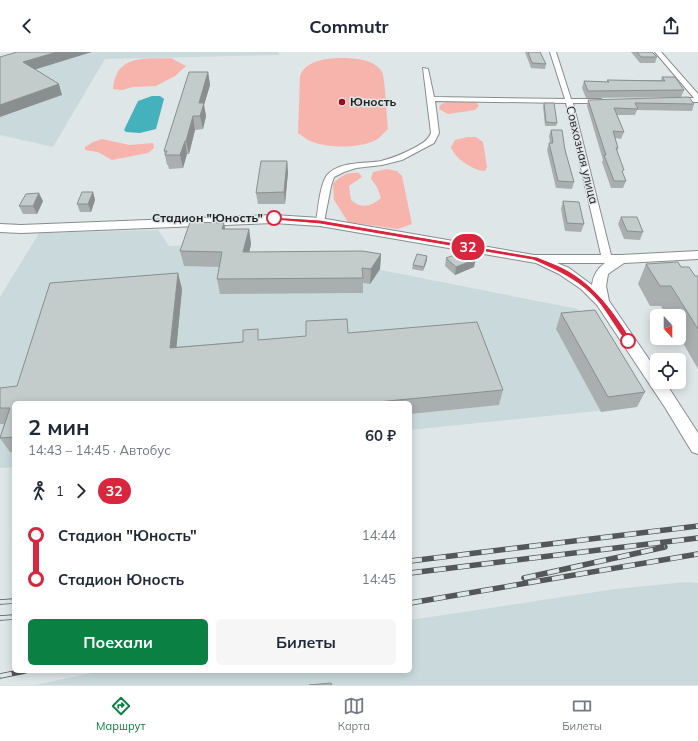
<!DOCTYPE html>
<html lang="ru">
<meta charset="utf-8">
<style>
body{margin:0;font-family:Mulish,sans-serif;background:#f6f6f7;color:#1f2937;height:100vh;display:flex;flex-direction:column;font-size:15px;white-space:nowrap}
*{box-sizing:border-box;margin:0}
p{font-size:13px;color:#747a83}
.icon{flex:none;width:22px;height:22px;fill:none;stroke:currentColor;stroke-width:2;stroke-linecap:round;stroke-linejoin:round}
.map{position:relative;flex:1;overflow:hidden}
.sheet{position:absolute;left:12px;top:349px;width:400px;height:272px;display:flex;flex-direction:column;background:#fff;border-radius:6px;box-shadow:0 2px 10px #0003}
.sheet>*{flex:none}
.badge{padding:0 8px;border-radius:13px;font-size:14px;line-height:26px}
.needle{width:26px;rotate:159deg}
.tools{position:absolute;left:650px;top:257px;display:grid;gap:8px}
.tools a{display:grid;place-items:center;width:36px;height:36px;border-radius:6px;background:#fff;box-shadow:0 2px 10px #0003;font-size:20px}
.map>.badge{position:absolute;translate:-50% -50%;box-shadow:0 0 0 2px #fff}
.legs{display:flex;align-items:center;gap:6px;height:44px;padding:0 16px;font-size:13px}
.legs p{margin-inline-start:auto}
.overview{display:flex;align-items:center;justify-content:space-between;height:68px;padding:0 16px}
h1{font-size:22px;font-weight:700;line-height:30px}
.primary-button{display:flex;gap:8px;margin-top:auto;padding:8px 16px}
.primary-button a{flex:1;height:46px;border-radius:6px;background:#0b8043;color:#fff;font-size:16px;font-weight:700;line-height:46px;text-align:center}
.primary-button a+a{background:#f6f6f7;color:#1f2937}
ul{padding:0 16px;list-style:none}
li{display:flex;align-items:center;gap:14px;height:44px;font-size:15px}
li i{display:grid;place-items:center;width:6px;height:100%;margin:0 5px;background:currentColor}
li i::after{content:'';width:10px;height:10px;margin:-5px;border:3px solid;border-radius:50%;background:#fff}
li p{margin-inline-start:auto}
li:first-child i{background:linear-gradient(#0000 50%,currentColor 0)}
li:last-child i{background:linear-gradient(currentColor 50%,#0000 0)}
header{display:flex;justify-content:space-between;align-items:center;height:52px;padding:0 16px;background:#fff;font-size:18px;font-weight:700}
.dock{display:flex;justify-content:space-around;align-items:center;height:56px;border-top:1px solid #e0e1e3;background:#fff;font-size:11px;color:#747a83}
.dock a{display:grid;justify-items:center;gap:2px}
.dock .selected{color:#0b8043}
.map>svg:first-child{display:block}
.built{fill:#cadadc}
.green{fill:#f7b4ad}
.water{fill:#45b1bc}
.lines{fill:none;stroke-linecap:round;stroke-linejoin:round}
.street-casing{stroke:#878d8e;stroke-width:2}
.secondary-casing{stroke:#878d8e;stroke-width:2}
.street{fill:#fff;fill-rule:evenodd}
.secondary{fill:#fff;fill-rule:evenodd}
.rail-casing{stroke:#545758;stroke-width:5.5}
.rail{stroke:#dfe6e7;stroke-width:4;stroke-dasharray:12;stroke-linecap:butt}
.wall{fill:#a9afaf}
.shaded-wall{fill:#898e8e}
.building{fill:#c4cbcb;stroke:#898e8e}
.line-1{fill:#d7263d;stroke:#fff}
.poi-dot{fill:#a20619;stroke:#dfe6e7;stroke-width:1.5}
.stop-1-dot{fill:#fff;stroke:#d7263d;stroke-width:2}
.labels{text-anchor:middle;stroke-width:3;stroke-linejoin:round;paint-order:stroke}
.far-poi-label{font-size:12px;font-weight:bold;fill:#1d1f20;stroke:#dfe6e7;text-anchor:start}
.far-street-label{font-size:12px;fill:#1d1f20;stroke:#dfe6e7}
.far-stop-label{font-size:12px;font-weight:bold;fill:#1d1f20;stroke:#dfe6e7;text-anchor:end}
</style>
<header><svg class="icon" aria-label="back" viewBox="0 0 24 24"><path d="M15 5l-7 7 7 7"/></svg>Commutr<svg class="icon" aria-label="share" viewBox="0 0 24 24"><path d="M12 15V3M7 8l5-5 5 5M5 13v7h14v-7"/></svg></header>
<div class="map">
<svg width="698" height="633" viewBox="0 0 698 633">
<rect width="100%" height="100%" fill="#dfe6e7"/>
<!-- built -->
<path class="built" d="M42,0H278L280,3L105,7L53,95L0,83V13Z
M158,178L169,194L251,192L246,215L361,214L578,257L637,355L410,378V351H14V415L0,416V245L39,181Z
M686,530L698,531V633H35L101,619H410V568L615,537Z"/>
<!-- green -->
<path class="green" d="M171,6L186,14L175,24L156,34L133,35L122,38L113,37C116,2 144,7 171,6Z
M338,6C352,6 374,6 382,20C385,25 387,68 388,77C385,80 382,83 379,86C364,97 325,97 308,88C305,86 301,83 298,81L300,24C306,9 323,7 338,6Z
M460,49L476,50L479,54L475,58L448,62L439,57L440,53L446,50Z
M467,85H476L483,90L487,115L485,119C474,119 454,106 451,95L455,88Z
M102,87L130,93L153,91L154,96L148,101L112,108L98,100L85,98V95L93,90Z
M387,117L397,119L402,124L412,172L398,177L348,170L334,148L333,132C341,124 346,120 359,121L362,125L349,134L351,148C361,157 371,155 381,146L377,135L371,127L373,120Z"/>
<!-- water -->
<path class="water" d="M152,44H160L164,47L156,77L140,81L126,80L124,78L138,49Z"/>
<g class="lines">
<defs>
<path id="street" d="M550,0H556L571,47H601L604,49L601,51H573L612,207L610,209L607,210L602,207L566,51L435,49L439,81L434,91L402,108L382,113L356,116L344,120L334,125L331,134L324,170L323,172H317L316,170C318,159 320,130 328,122C341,109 365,112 381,109C393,106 405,101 416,95C423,91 428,88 431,81L423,16L428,17L434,45L565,47Z
M655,0H661L698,42V50L675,49V47L677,46H694Z"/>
<path id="secondary" d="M274,163L320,166L534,203H621L698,199V207L624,211L608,222L606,234L609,249L657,319V330H665L698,381V402L692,400L666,357L597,253L581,237L559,222L536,211L320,174L274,171L21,181L0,180V172L21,173ZM557,211H605C598,216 593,223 592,233L569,216Z"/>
</defs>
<!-- street casing -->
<use href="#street" class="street-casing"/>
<!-- secondary casing -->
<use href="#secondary" class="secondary-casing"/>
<!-- street -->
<use href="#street" class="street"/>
<!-- secondary -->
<use href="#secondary" class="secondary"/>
<defs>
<path id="rail" d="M410,509L698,474
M410,521L698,486
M524,526L665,495
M0,550L14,549
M410,551L698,502
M0,566L14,565
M0,624L25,619"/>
</defs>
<!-- rail casing -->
<use href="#rail" class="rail-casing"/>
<!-- rail -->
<use href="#rail" class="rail"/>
</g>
<!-- wall -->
<path class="wall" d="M525,0H540L546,12L545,17L531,16Z
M631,0H652L657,5L655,11H640Z
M208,20L210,33L204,53L206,64L203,77L195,78L189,102H187L183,116L169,117L168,113H167L164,99Z
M662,25L684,38L681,45L586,46L582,36L584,29L607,30V28H661Z
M588,48L694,52L692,59L637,58L635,63H617L624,80L621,87L615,86L618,96L617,100L623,122L626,129L623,136H611L602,110L603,108L587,54Z
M544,51L557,71L556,74H545L543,54Z
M551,78L565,98L574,130L572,137L556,136L547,98L549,91H550L549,84Z
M287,109L288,120L285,152H258L256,141Z
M93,140L95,148L91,160H80L77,152Z
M43,149L37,162H23L19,154Z
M563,149L584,172L581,180L565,179L561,157Z
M621,165L643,180L640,188L624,187L618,172Z
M224,171L225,177H249L251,192L249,200L381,202L380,217L370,232L363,231V241L220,242L217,227L219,215L184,214L180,199Z
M427,204V208L423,219L412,217L413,213Z
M446,206L474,215L455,223L445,214Z
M646,212L681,215L695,224H698V317L679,284V264H667L661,254H650L638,232Z
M182,237L176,295L348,281L503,338L499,353L410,362V351H14V400H10L0,386L4,372H0V336L17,334Z
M561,261L645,340L637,355L601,360L556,277Z"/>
<!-- shaded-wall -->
<path class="shaded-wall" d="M57,0H92L27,20L23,10Z
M208,20L210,33L204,53L206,64L203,77L200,64L199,51Z
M59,32L62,43L0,65V53Z
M193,64L195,78L189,102L186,89Z
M185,89L187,102L183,116L180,103Z
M287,109L288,120L285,152L284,140Z
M93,140L95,148L91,160L88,152Z
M39,141L43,149L37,162L33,154Z
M224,171L227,186L222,177Z
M249,177L251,192L246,215L243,200Z
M381,202L380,217L370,232L371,217Z
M427,204V208L423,219L424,215Z
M476,207L474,215L455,223L456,215Z
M178,221L182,237L175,311L170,296Z"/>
<!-- building -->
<path class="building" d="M17,0H57L23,10L59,32L0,53V5Z
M528,0H540L546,12L532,11Z
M637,0H652L657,5H641Z
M189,20H208L199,51H204L200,64H193L186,89H185L180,103H165L167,99H164Z
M662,25H675L684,38L588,39L584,29L609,30L607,28L665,29Z
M689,45L694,52L635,51L638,57L614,56L624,80L613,79L618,96H616L624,118L622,119L626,129H614L604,103H606L588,48Z
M544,51H554L557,71L546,70Z
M551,78H562L565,98L574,130L558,129L549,91H553Z
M261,109H287L284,140L256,141Z
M82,140H93L88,152H77Z
M39,141L33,154H19L26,142Z
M563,149L579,150L584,172L567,171Z
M621,165H637L643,180L627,179Z
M190,170L224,171L222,177H249L243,200L362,199L381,202L371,217L362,216L363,226L217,227L222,200L180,199Z
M463,200H468L476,207L456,215L446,206Z
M417,202L427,204L424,215L413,213Z
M678,210L681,215H689L695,224H698V277L671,234H660L646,212Z
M178,221L170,296L243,290V278L258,277V288L306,284V269L347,267L348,281L477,270L503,338L367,351H14V385L0,386L10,356H0V336L17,334L50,231Z
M595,258L645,340L608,345L561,261Z
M331,631L332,633H309Z"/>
<!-- line-1 -->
<path class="line-1" d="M272,165L320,168L537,205C546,209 556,212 565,217C595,233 615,261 632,289L628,291L626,290C617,278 609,264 600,252C583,230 558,219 533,208L320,172L274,168L271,166Z"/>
<!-- markers -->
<circle class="poi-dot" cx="342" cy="50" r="4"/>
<g class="stop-1-dot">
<circle cx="274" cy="166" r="7"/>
<circle cx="628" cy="289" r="7"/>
</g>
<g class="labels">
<!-- far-poi labels -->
<g class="far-poi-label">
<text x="350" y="54">Юность</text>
</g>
<!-- far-street labels -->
<g class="far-street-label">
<text transform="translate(582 103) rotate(76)" y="4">Совхозная улица</text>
</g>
<!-- far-stop labels -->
<g class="far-stop-label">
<text x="263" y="170">Стадион "Юность"</text>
</g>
</g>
</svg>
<div class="tools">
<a><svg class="needle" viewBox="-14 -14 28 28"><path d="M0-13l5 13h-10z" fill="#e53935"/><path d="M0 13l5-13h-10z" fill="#747a83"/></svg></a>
<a><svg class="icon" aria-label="locate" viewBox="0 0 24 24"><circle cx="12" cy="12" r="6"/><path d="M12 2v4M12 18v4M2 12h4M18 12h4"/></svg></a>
</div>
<b class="badge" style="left:468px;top:195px;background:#d7263d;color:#fff">32</b>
<section class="sheet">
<div class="overview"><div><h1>2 мин</h1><p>14:43 – 14:45 · Автобус</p></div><b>60 ₽</b></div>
<div class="legs"><svg class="icon" aria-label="walk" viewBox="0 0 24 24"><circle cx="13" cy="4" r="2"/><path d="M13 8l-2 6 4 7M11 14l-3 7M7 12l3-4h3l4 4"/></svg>1<svg class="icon" aria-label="forward" viewBox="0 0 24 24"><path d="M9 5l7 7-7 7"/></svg><b class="badge" style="background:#d7263d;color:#fff">32</b></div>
<ul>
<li><i style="color:#d7263d"></i><b>Стадион &quot;Юность&quot;</b><p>14:44</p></li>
<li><i style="color:#d7263d"></i><b>Стадион Юность</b><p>14:45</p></li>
</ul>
<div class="primary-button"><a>Поехали</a><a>Билеты</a></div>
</section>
</div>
<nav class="dock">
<a class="selected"><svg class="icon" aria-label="directions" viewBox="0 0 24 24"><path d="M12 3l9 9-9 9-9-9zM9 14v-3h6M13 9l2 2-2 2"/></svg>Маршрут</a>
<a><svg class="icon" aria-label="map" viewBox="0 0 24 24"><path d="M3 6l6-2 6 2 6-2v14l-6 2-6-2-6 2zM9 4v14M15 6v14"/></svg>Карта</a>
<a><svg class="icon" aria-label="tickets" viewBox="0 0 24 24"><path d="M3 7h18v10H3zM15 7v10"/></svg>Билеты</a>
</nav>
